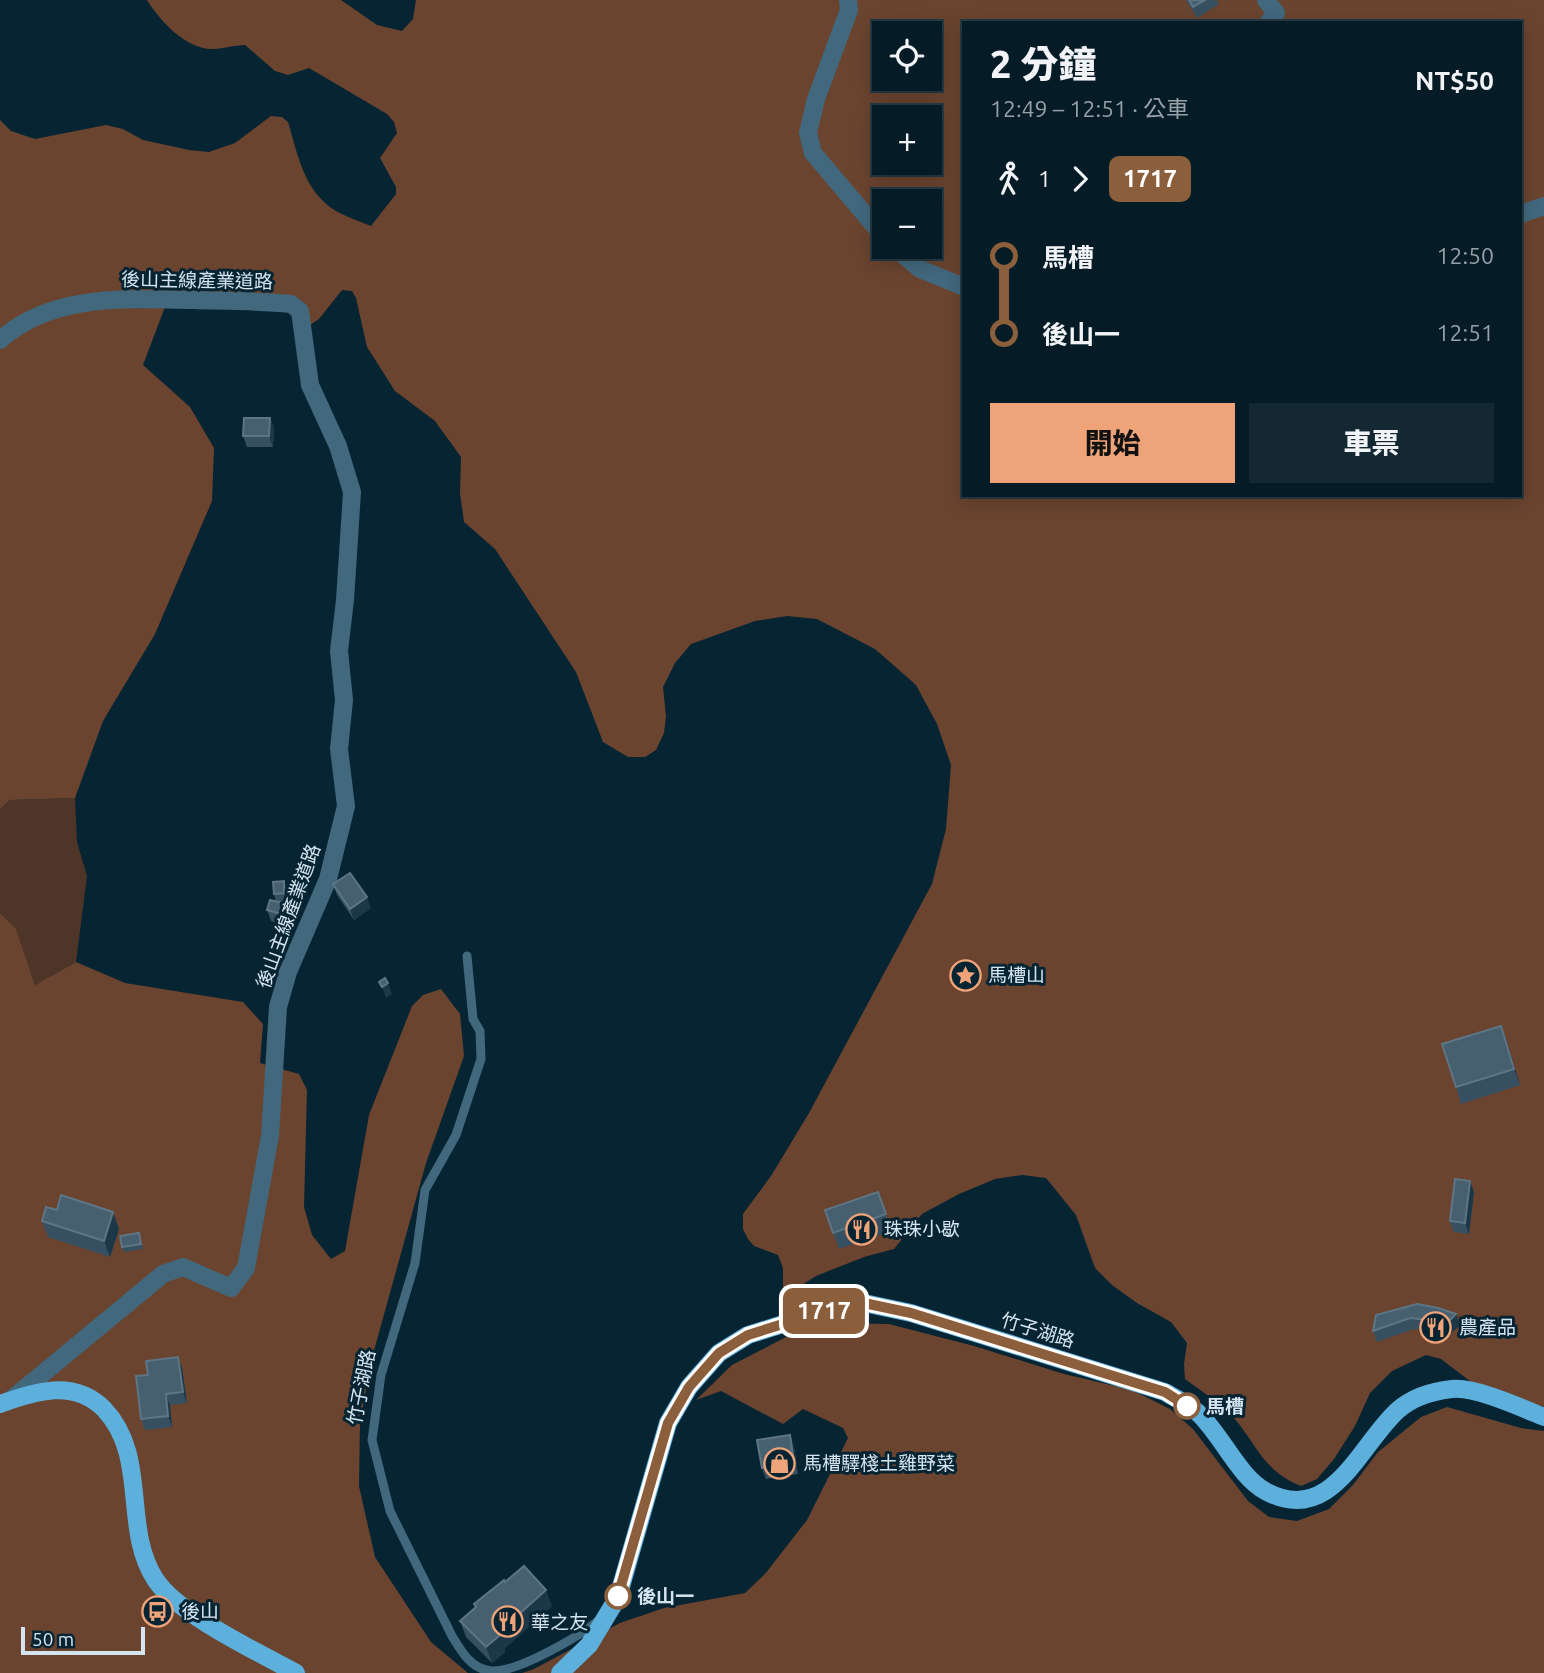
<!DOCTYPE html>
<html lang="zh-TW">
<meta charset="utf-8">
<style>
body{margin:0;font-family:Ubuntu,"Noto Sans TC",sans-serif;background:#132832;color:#f1f3f6;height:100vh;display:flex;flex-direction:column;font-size:26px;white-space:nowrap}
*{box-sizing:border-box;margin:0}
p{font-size:23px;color:#97a1a7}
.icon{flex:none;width:38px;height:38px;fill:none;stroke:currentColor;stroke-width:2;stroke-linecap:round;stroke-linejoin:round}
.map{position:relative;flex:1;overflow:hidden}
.side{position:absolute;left:962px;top:21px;width:560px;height:476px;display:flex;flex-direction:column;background:#051b26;border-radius:0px;box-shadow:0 4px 18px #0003,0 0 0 2px #263943}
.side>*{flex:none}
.badge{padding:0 14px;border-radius:10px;font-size:24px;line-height:46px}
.buttons{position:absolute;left:872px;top:21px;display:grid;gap:14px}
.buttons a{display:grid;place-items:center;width:70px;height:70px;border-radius:0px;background:#051b26;box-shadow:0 4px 18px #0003,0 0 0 2px #263943;font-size:35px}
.scale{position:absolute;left:21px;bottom:18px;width:124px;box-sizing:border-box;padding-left:7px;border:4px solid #d5e5ef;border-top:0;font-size:19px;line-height:24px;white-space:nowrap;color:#d5e5ef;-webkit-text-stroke:5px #072433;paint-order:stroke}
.map>.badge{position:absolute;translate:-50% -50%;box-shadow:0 0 0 4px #fff}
.legs{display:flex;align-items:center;gap:10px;height:77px;padding:0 28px;font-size:23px}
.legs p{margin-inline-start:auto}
.headline{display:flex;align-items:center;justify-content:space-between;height:119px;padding:0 28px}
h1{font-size:38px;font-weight:800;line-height:52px}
.primary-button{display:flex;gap:14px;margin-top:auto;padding:14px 28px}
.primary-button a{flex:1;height:80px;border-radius:0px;background:#efa378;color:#111;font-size:28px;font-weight:800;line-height:80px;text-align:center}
.primary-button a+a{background:#132832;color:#f1f3f6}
ul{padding:0 28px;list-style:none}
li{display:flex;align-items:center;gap:24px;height:77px;font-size:26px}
li i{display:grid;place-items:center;width:10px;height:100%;margin:0 9px;background:currentColor}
li i::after{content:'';width:18px;height:18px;margin:-9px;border:5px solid;border-radius:50%;background:#051b26}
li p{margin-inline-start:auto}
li:first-child i{background:linear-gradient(#0000 50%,currentColor 0)}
li:last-child i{background:linear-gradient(currentColor 50%,#0000 0)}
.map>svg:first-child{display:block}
.green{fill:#4f3527}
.forest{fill:#6a442f;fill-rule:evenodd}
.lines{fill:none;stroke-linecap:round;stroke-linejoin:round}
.lane{stroke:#42687d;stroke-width:9}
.street{stroke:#42687d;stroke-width:18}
.primary{stroke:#5dafdc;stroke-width:18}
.wall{fill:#365061}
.shaded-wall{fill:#1c3848}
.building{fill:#476070;stroke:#5d7584;stroke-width:2}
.line-1-casing{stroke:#fff;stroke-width:16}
.line-1{stroke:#8b5e3c;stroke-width:10}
.stop-1-dot{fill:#fff;stroke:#8b5e3c;stroke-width:3.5}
.labels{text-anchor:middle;stroke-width:6;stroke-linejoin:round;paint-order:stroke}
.street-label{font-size:19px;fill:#d5e5ef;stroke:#072433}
.poi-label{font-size:19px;fill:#d5e5ef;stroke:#072433;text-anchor:start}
.stop-label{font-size:19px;font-weight:bold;fill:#d5e5ef;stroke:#072433;text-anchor:start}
</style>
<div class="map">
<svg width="1544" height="1673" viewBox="0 0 1544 1673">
<rect width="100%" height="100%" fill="#072433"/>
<!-- green -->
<path class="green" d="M75,798L77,842L87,876L76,962L35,985L16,930L0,913V809L10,800Z"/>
<!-- forest -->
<path class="forest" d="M147,0H341L377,25L402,31L413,19L416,0H1544V1407L1479,1388L1441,1359L1426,1355L1392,1371L1370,1393L1355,1426L1334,1459L1317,1479L1301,1486C1258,1469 1255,1436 1225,1409C1213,1398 1198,1389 1185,1379L1184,1364L1187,1343L1171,1322L1137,1303L1112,1285L1095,1268L1076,1215L1046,1178L1022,1175L995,1179L959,1194L922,1214L894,1249L864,1257L816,1276L783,1297V1268L778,1255L754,1246L748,1239L743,1229V1214L771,1176L809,1113L932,884L946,829L951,765L937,724L916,685L875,649L817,619L787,616L755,621L691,644L675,663L663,687L666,716L664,733L656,750L645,757H628L603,742L576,672L495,549L464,522L460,493L461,457L435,421L395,391L367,347L356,298L352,291L342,290L319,319L307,327L306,314L171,291L143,365L190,407L214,448L212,501L155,634L103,721L75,798L10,800L0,809V120L11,131L35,139L106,125L123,129L143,140L189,150L209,152L235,143L271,116L282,117L288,122C298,155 304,192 336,211C347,217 359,221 371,226L396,194V187L380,158L397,133L394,122L387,114L309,68L288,75L275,71L245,45C234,45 223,49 212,49C186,49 160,21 147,0ZM964,23H1521V495H964ZM884,33H929V79H884ZM884,117H929V163H884ZM884,201H929V247H884Z
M0,913L16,929L35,985L76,962L125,983L243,1002L263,1024L260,1063L299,1074L307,1090L304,1207L312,1235L331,1259L345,1251L369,1115L412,1006L423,995L441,989L460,1014L464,1056L426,1163L370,1365L360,1424L359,1486L375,1557L431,1642L468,1673H0Z
M838,1323L889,1324L974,1346L1064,1374L1132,1390L1170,1409L1193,1429L1248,1501L1269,1517L1297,1521L1329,1509L1353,1485L1378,1452L1421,1417L1447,1407L1521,1428L1544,1431V1673H522L534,1669L620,1623L664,1608L745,1593L765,1574L807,1520L848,1438L843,1428L803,1409L783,1424L721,1391L696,1400L732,1365L786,1337Z"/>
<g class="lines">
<!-- lane -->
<path class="lane" d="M467,956L473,1019L480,1031L481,1059L456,1135L425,1190L415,1263L381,1375L372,1440L390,1511L452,1636C461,1651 471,1669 491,1671C517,1673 578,1637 598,1621"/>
<!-- street -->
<path class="street" d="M848,0L849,10L816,99L808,133L813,153L884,237
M1266,0L1276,13L1268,23
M1521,214L1544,206
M894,247L920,269L964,287
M0,340C53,293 128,299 194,300C227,301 259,301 291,304L300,311L310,385L338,446L352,492L345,600L339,651L344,700L339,749L346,806L328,879L288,972L278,1007L270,1136L246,1268L231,1288L183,1267L163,1274L12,1399"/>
<!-- primary -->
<path class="primary" d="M0,1404C36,1391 74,1379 104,1409C149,1456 122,1528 155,1579C177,1614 258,1652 296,1673
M560,1673L589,1645L618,1597L668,1423L689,1387L719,1353L748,1335L831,1309L864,1303L911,1313L1165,1392C1175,1398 1188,1404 1197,1412C1221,1433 1238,1477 1267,1492C1332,1526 1360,1444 1398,1410C1413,1397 1433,1391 1452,1389C1474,1386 1522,1408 1544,1417"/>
</g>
<!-- wall -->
<path class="wall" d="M1186,0H1217L1219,4L1197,18Z
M270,418L274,429L273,447H247L243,436Z
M333,884L371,908L354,920L337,895Z
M288,892V904L292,915L289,926L271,921L267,910L276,902L274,894Z
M1501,1026L1520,1085L1461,1104L1456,1087Z
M878,1192L892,1231L839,1249L825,1210Z
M1474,1192L1469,1234L1454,1232L1450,1221Z
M57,1210L113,1212L119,1229L110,1257L48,1237L42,1221Z
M139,1233L143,1249L124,1252L122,1247Z
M1456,1314L1460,1325L1447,1337L1432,1331L1414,1329L1377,1342L1373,1331L1376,1315Z
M178,1357L182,1368L187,1403L170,1405L172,1427L145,1430L141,1419L148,1375Z
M794,1446L798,1474L766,1479L762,1468Z
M505,1582L552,1606L504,1649L505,1652L492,1663L466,1637L460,1621L475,1608L474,1604Z"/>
<!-- shaded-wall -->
<path class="shaded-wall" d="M270,418L274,429L273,447L269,436Z
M284,881L288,892V904L284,893Z
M367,897L371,908L354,920L350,909Z
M288,904L292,915L289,926L285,915Z
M388,983L392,994L386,998L382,987Z
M1501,1026L1507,1042L1520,1085L1514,1069Z
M1470,1181L1474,1192L1469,1234L1465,1223Z
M113,1212L119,1229L110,1257L104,1241Z
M1456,1314L1460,1325L1447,1337L1444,1326Z
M178,1357L182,1368L187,1403L183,1392Z
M166,1394L170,1405L172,1427L168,1416Z
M790,1435L794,1446L798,1474L794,1463Z
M546,1590L552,1606L504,1649L505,1652L492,1663L486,1647L498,1633Z"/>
<!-- building -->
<path class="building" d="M1189,0H1205L1193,7Z
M244,418H270L269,436H243Z
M350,873L367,897L350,909L333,884Z
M284,881V893L274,894L273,882Z
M270,900L288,904L285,915L267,910Z
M385,978L388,983L382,987L379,982Z
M1501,1026L1514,1069L1456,1087L1442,1044Z
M1455,1179L1470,1181L1465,1223L1450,1221Z
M878,1192L886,1214L833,1233L825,1210Z
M61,1195L113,1212L104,1241L42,1221L46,1207L57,1210Z
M139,1233L141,1244L122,1247L120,1236Z
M1417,1304L1438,1308L1456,1314L1444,1326L1428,1320L1410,1318L1373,1331L1376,1315Z
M178,1357L183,1392L166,1394L168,1416L141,1419L136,1376L148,1375L146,1361Z
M790,1435L794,1463L762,1468L757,1440Z
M524,1566L546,1590L498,1633L499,1636L486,1647L460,1621L476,1607L474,1604L504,1580L505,1582Z"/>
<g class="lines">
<defs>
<path id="line-1" d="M618,1596L668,1423L689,1387L719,1353L748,1335L831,1309L864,1303L911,1313L1165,1392L1187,1406"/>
</defs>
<!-- line-1 casing -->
<use href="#line-1" class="line-1-casing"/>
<!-- line-1 -->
<use href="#line-1" class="line-1"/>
</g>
<!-- icons -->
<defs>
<symbol id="sight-ring" viewBox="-11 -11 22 22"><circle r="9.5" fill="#072433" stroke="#efa378" stroke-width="1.5"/><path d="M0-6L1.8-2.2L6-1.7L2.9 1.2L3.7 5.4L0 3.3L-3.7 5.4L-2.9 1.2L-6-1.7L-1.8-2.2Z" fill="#efa378"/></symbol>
<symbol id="restaurant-ring" viewBox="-11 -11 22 22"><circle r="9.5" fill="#072433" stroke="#efa378" stroke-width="1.5"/><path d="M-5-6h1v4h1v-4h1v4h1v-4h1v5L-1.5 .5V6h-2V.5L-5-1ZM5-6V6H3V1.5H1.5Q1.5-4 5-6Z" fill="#efa378"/></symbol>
<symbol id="shop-ring" viewBox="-11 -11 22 22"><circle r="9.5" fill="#072433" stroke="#efa378" stroke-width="1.5"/><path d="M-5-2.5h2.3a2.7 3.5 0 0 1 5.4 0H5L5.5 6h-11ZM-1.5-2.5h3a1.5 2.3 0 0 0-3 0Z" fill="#efa378"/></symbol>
<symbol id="bus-ring" viewBox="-11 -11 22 22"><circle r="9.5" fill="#072433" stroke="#efa378" stroke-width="1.5"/><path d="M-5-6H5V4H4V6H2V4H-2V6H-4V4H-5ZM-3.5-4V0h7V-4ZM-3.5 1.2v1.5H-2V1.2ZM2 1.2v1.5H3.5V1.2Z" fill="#efa378"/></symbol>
</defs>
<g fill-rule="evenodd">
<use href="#sight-ring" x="948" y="958" width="35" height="35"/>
<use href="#restaurant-ring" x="844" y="1212" width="35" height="35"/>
<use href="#restaurant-ring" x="1418" y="1310" width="35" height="35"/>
<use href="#shop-ring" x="762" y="1446" width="35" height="35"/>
<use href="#bus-ring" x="140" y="1594" width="35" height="35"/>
<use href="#restaurant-ring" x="490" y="1604" width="35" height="35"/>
</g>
<!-- markers -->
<g class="stop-1-dot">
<circle cx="1187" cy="1406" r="12"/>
<circle cx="618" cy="1596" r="12"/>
</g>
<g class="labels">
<!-- street labels -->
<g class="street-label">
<text transform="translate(197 280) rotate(1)" y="7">後山主線產業道路</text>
<text transform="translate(288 916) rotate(-70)" y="7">後山主線產業道路</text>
<text transform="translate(1038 1330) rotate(17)" y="7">竹子湖路</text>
<text transform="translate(361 1387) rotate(-79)" y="7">竹子湖路</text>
</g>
<!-- poi labels -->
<g class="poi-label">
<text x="988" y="982">馬槽山</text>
<text x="884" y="1236">珠珠小歇</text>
<text x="1459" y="1334">農產品</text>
<text x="803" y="1470">馬槽驛棧土雞野菜</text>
<text x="181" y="1618">後山</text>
<text x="531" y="1629">華之友</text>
</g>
<!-- stop labels -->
<g class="stop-label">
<text x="1206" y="1413">馬槽</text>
<text x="637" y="1603">後山一</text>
</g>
</g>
</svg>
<div class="buttons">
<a><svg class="icon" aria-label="locate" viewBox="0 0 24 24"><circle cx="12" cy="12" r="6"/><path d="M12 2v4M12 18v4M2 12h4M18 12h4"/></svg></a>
<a>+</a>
<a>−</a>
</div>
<div class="scale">50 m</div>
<b class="badge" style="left:824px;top:1311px;background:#8b5e3c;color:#fff">1717</b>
<section class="side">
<div class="headline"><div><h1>2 分鐘</h1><p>12:49 – 12:51 · 公車</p></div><b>NT$50</b></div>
<div class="legs"><svg class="icon" aria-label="walk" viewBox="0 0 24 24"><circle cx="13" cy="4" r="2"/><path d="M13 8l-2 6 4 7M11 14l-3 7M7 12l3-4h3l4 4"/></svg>1<svg class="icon" aria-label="forward" viewBox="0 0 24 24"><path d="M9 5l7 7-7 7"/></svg><b class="badge" style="background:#8b5e3c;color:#fff">1717</b></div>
<ul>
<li><i style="color:#8b5e3c"></i><b>馬槽</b><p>12:50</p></li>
<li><i style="color:#8b5e3c"></i><b>後山一</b><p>12:51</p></li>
</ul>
<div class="primary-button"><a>開始</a><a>車票</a></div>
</section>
</div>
